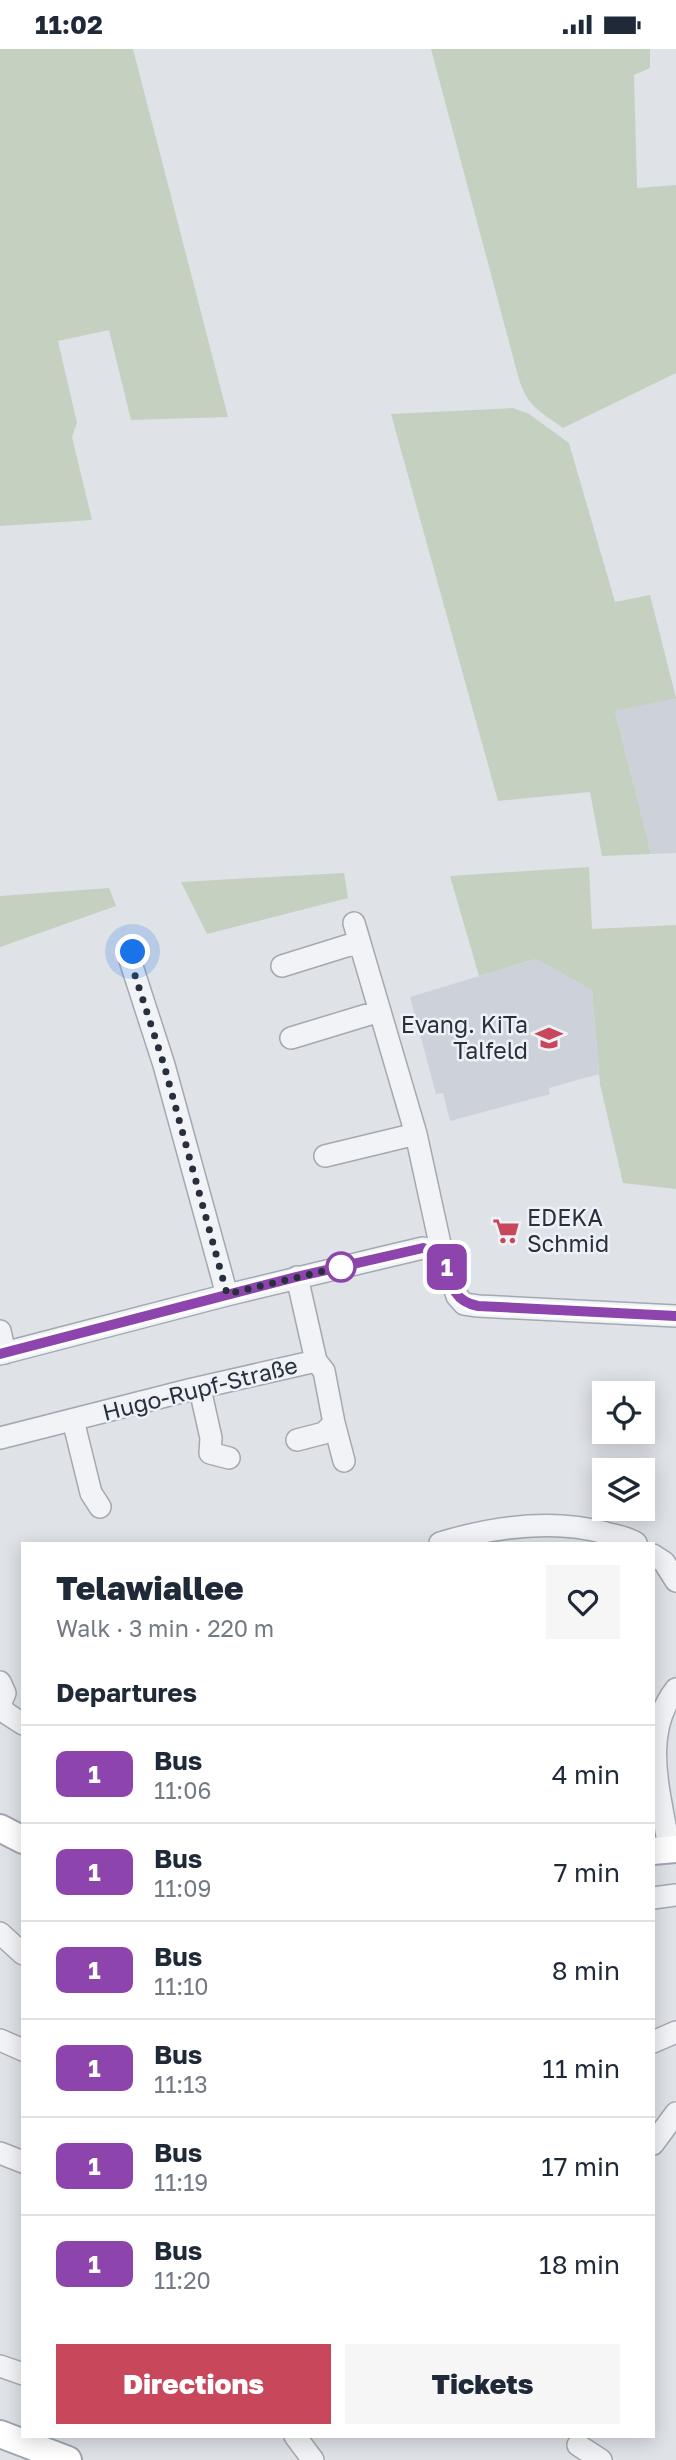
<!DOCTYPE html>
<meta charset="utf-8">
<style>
body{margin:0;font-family:"Golos Text",sans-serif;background:#f6f6f7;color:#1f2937;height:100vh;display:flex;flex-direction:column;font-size:26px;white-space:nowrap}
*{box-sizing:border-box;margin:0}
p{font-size:23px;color:#747a83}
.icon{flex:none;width:38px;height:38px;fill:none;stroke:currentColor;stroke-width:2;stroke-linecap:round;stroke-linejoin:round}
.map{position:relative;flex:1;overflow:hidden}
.side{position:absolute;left:21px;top:1493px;width:634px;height:896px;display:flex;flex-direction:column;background:#fff;border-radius:0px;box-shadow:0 4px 18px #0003}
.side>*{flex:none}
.badge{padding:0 14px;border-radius:10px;font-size:24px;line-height:46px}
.controls{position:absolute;left:592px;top:1332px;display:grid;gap:14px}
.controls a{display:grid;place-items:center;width:63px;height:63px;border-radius:0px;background:#fff;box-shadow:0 4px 18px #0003;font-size:35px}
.you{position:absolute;width:35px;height:35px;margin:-18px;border:5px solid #fff;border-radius:50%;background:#1a73e8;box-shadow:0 0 0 10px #1a73e833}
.map>.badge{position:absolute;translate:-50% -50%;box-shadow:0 0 0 4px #fff}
h2{padding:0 35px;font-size:26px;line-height:63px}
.round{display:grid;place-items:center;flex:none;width:74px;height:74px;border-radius:0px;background:#f6f6f7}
.summary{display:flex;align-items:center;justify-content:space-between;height:119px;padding:0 35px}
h1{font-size:33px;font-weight:800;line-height:52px}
.primary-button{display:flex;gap:14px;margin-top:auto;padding:14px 35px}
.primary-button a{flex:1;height:80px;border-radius:0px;background:#c9475a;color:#fff;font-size:28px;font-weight:800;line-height:80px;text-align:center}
.primary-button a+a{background:#f6f6f7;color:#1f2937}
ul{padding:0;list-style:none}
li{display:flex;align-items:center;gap:21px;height:98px;padding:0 35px;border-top:2px solid #e0e1e3}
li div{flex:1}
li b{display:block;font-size:26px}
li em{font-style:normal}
li .badge{min-width:77px;font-weight:700;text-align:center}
.status{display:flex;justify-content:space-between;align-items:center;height:49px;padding:0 35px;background:#fff;direction:ltr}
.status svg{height:19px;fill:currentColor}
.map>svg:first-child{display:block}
.built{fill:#cdd1d9}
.green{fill:#c4d1c0}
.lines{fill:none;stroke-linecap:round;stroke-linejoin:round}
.minor-casing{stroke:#a4a9b1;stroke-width:24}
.major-casing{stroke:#9ea6b3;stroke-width:30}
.minor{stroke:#f1f3f6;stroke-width:21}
.major{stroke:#fff;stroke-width:26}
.line-casing{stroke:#fff;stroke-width:16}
.line{stroke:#8e44ad;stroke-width:10}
.walk{stroke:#28303e;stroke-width:7;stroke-dasharray:0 12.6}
.stop-dot{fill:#fff;stroke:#8e44ad;stroke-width:3.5}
.labels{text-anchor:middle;stroke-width:5;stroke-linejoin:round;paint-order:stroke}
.poi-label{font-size:23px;fill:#28303e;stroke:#eef1f5;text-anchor:end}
.street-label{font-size:23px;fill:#28303e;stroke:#eef1f5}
</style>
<div class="status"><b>11:02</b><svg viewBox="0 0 49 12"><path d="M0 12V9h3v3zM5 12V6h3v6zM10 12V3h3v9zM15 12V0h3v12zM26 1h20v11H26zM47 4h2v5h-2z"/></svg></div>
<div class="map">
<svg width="676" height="2411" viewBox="0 0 676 2411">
<rect width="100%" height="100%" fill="#dfe2e7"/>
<!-- built -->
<path class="built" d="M676,648V804L651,805L615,662Z
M536,910L592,941L599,1025L549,1039L550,1045L450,1072L443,1044L436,1045L410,948Z"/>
<!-- green -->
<path class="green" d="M0,0H133L228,368L131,371L109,281L58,292L77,374L72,388L92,471L0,477Z
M431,0H650V19L634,26L637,139L676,136V324L563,379C537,360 526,357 517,323Z
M513,359L529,365L569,394L615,553L650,546L676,649L615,662L651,805L602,807L590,743L498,752L391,365Z
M589,818L592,880L676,876V1140L623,1134L600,1035L592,941L536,910L479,927L450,827Z
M344,824L348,849L207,885L181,833Z
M109,839L116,857L0,898V847Z"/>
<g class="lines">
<defs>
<path id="minor" d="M354,874L416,1085L442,1204L457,1247L464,1255L478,1257L676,1267
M133,903L130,911L164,1016L227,1246
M282,917L359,893
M291,989L380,962
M325,1107L416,1085
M0,1282L5,1304
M0,1305L227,1246L389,1207L423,1199L442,1204
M200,1340L211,1389L210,1404L229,1409
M73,1371L91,1444L100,1458
M334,1374L344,1412
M0,1389L193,1340L316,1312L297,1228
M297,1391L324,1384L334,1374L324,1322L316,1312
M440,1494C493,1478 551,1469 606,1484C616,1487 627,1488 636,1494
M653,1506L664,1513L676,1532
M0,1633L5,1644L0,1656
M0,1657L6,1664L23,1675
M669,1800C662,1748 639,1687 676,1640
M653,1849L676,1846
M0,1884L23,1905
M0,1991L23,2001
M653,1993L676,1983
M653,2095L676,2064
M0,2104L23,2113
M0,2317L23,2325
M295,2387L313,2411
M578,2396L601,2411"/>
<path id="major" d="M0,1779L23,1791
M653,1802L676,1800
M0,2385L68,2411"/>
</defs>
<!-- minor casing -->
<use href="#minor" class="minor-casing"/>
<!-- major casing -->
<use href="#major" class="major-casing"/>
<!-- minor -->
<use href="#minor" class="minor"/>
<!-- major -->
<use href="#major" class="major"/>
</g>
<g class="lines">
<defs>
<path id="line" d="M0,1305L296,1228L423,1199L442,1204C450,1229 450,1252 478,1257L676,1267"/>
</defs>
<!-- line casing -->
<use href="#line" class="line-casing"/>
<!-- line -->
<use href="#line" class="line"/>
<!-- walk -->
<path class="walk" d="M133,903L130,911L164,1016L227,1245L341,1218"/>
</g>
<!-- icons -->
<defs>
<symbol id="school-bare" viewBox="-9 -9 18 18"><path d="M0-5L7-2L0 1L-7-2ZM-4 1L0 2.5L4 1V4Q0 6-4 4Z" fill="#c9475a" stroke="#eef1f5" stroke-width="2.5" paint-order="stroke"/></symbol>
<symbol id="supermarket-bare" viewBox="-9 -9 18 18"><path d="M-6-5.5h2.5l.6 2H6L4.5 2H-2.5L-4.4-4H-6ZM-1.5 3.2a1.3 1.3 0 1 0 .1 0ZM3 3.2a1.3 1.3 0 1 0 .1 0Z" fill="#c9475a" stroke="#eef1f5" stroke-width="2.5" paint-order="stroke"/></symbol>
</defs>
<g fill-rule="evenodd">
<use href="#school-bare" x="530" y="970" width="38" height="38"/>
<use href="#supermarket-bare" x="487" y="1163" width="38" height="38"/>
</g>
<!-- markers -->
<circle class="stop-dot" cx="341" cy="1218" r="14"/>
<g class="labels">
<!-- poi labels -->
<g class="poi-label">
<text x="528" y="984">Evang. KiTa<tspan x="528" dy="26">Talfeld</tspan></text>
<text x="527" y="1177" text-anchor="start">EDEKA<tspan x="527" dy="26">Schmid</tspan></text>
</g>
<!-- street labels -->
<g class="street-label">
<text transform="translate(200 1340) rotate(-14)" y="8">Hugo-Rupf-Straße</text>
</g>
</g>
</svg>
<div class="controls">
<a><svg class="icon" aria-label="locate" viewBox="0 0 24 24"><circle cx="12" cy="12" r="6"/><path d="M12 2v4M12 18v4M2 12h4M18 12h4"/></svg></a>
<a><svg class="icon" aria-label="layers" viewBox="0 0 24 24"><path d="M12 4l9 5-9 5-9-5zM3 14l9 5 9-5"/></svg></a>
</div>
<div class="you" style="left:133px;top:903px"></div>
<b class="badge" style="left:447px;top:1218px;background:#8e44ad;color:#fff">1</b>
<section class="side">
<div class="summary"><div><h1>Telawiallee</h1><p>Walk · 3 min · 220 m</p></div><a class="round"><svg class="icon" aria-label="heart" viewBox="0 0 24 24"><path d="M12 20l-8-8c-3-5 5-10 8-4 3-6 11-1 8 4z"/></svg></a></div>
<h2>Departures</h2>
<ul>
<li><span class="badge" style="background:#8e44ad;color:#fff">1</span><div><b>Bus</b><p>11:06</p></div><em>4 min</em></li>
<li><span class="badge" style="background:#8e44ad;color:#fff">1</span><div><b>Bus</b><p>11:09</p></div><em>7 min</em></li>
<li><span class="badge" style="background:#8e44ad;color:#fff">1</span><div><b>Bus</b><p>11:10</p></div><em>8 min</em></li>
<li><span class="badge" style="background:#8e44ad;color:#fff">1</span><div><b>Bus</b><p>11:13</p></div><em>11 min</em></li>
<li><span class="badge" style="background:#8e44ad;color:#fff">1</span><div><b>Bus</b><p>11:19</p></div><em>17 min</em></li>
<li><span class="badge" style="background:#8e44ad;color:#fff">1</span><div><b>Bus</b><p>11:20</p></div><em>18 min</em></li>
</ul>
<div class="primary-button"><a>Directions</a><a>Tickets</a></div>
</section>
</div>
